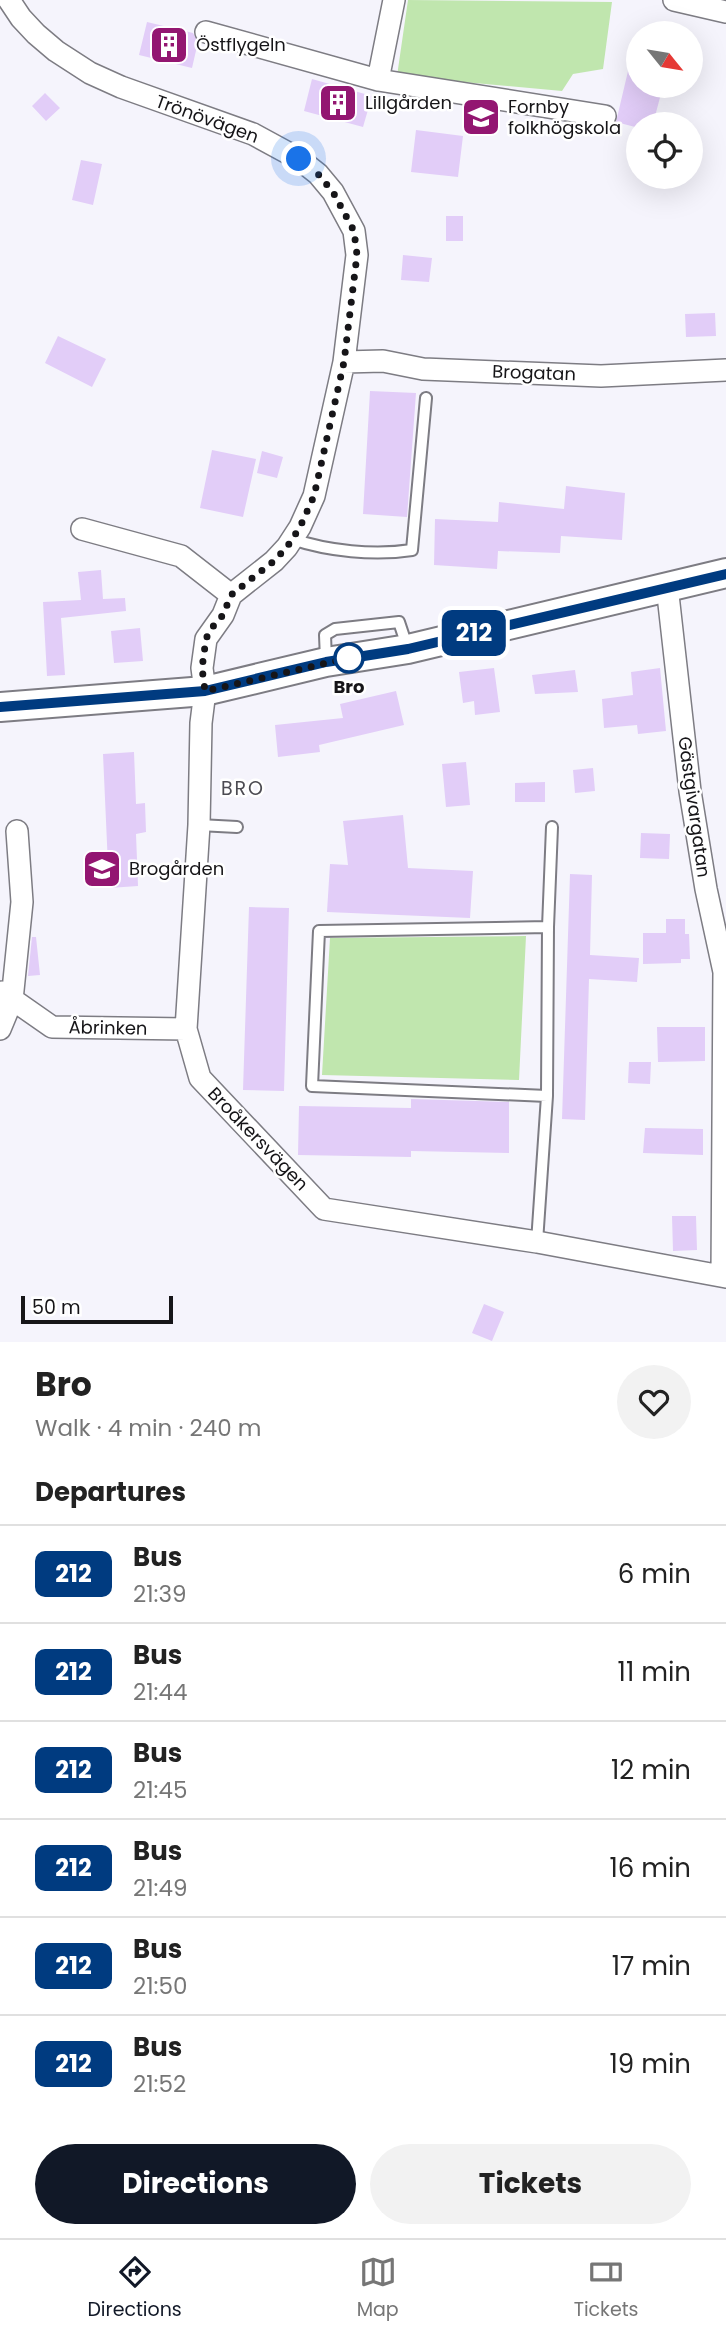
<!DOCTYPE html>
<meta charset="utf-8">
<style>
body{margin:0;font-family:Poppins,sans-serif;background:#f2f2f2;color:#222;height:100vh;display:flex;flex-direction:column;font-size:26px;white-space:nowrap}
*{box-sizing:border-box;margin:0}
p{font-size:23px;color:#767676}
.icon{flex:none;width:38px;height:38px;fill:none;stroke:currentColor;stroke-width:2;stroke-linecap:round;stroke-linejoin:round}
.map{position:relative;height:1342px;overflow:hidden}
.side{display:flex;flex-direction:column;background:#fff;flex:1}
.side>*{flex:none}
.badge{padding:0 14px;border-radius:10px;font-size:24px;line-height:46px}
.needle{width:46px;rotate:120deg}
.controls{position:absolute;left:626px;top:21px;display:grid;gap:14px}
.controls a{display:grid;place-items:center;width:77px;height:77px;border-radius:50%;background:#fff;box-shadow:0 7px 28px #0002;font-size:35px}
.scale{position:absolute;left:21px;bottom:18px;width:152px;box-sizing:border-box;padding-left:7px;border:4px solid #161518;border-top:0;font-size:19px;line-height:24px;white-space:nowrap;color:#161518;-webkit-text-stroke:5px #fff;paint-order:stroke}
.you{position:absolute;width:35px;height:35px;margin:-18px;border:5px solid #fff;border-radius:50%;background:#1a73e8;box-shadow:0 0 0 10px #1a73e833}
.map>.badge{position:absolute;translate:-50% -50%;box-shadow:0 0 0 4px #fff}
h2{padding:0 35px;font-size:26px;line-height:63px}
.round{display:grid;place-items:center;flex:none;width:74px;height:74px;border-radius:37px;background:#f2f2f2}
.summary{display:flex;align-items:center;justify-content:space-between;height:119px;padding:0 35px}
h1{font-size:33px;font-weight:700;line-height:52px}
.cta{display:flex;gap:14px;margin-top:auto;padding:14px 35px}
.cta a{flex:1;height:80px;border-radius:42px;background:#111827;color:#fff;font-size:28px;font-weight:700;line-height:80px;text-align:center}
.cta a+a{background:#f2f2f2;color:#222}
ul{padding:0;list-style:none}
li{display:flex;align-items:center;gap:21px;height:98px;padding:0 35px;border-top:2px solid #e0e0e0}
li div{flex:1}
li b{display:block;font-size:26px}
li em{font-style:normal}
li .badge{min-width:77px;font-weight:700;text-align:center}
.menu{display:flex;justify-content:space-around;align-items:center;height:98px;border-top:2px solid #e0e0e0;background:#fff;font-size:19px;color:#767676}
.menu a{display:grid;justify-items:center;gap:4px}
.menu .active{color:#111827}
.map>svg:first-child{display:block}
.green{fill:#c0e6ae}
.building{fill:#e2cdf8}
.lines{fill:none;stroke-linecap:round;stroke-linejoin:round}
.service-casing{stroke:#7d7c83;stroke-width:14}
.minor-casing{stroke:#7d7c83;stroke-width:24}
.tertiary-casing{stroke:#7d7c83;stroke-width:32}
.service{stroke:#fff;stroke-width:10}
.minor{stroke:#fff;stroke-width:21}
.tertiary{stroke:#fff;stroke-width:28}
.line-casing{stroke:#fff;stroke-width:16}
.line{stroke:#003b80;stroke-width:10}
.walk{stroke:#161518;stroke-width:7;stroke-dasharray:0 12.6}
.stop-dot{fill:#fff;stroke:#003b80;stroke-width:3.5}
.labels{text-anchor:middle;stroke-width:5;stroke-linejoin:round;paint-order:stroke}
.poi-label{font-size:18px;fill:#161518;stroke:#fff;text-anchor:start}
.street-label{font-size:18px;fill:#161518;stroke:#fff}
.stop-label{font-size:18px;font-weight:bold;fill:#161518;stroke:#fff}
.neighbourhood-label{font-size:19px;letter-spacing:2px;fill:#4c4b52;stroke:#fff}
</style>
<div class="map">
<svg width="726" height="1342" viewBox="0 0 726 1342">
<rect width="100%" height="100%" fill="#f5f4fc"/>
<!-- green -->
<path class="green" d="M408,0L612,2L603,69L573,74L562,91L397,76Z
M526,936L519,1080L322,1075L330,938Z"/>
<!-- building -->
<path class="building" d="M147,22L193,33L198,42L192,68L139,55Z
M633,50L639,51V86H663L653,124H639V128L616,122Z
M312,79L372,96L363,127L304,111Z
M45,93L60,108L46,121L32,106Z
M416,130L463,136L458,177L411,172Z
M81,160L102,164L93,205L72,200Z
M446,216H463V241H446Z
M403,255L432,258L429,282L401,280Z
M715,313L716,336L686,337L685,314Z
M58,336L106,359L92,387L45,363Z
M370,391L416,393L407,517L363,514Z
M212,450L256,459L243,517L200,508Z
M262,451L283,457L277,478L257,473Z
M566,486L625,493L622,540L561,536L560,553L498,551L497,569L434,565L435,519L498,522L499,502L564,509Z
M101,570L103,599L125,598L126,611L61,618L65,675L47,676L43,602L81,600L78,572Z
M140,628L143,661L114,663L111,631Z
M494,668L500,712L475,715L474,701L463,703L459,672Z
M660,668L666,731L638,734L637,725L604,728L602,699L633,695L631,672Z
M575,670L578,692L535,694L532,675Z
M396,691L404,725L319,745L320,752L278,757L275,725L343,718L340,704Z
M134,752L136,804L145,803L146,832L136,834L138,886L109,888L103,754Z
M466,762L470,805L446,807L442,764Z
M593,768L595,791L575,793L573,770Z
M545,782V802H515V783Z
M403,815L408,868L473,871L470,918L327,912L330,864L348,865L343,821Z
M641,833L670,834L669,859L640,858Z
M570,874L592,875L590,955L639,958L637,982L589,979L585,1120L562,1119Z
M249,907L289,908L284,1091L243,1090Z
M666,919H685V934H689L690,959H681V963L643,964V933H666Z
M32,937H36L40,975L28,976Z
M657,1027H705V1061L658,1062Z
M629,1062H651L650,1084L628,1083Z
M411,1099L509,1102V1153L411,1151V1157L298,1155L299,1106L411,1108Z
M645,1128L703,1129V1155L643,1153Z
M672,1216H696L697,1250L673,1251Z
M484,1304L504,1312L492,1341L472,1333Z"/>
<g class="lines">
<defs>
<path id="service" d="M292,539C328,551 374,556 412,550L426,398
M326,660L325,635L335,629L399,622L407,646
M199,825L237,827
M547,1096L312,1086L319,931L548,927
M537,1242L547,1096L548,927L552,827"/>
<path id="minor" d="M9,0L21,18L36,34L56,51L90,73L121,87L253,134L299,159L318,174L333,192L354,231L357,255L344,362L314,496L300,527L287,547L274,561L231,595L223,615L206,639L202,668L205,691L201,723L199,825L186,1029L200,1078L324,1209L537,1242L726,1277
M674,0L726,12
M206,32L378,80L605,116
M378,80L394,0
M344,362L383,361L423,369L601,376L726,370
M82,529L181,556L231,595
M667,586L690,791L706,889L724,972L722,1276
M2,992L52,1027L186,1029
M0,1029L12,1000L22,902L17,831"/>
<path id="tertiary" d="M0,707L205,691L326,662L408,649L726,573"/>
</defs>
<!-- service casing -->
<use href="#service" class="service-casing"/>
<!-- minor casing -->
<use href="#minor" class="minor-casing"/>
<!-- tertiary casing -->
<use href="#tertiary" class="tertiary-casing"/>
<!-- service -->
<use href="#service" class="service"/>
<!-- minor -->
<use href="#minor" class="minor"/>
<!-- tertiary -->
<use href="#tertiary" class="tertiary"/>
</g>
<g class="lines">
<defs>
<path id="line" d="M0,707L205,691L326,662L408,649L726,574"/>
</defs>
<!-- line casing -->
<use href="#line" class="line-casing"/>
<!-- line -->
<use href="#line" class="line"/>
<!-- walk -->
<path class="walk" d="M299,159L318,174L333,192L354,231L357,255L344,362L314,496L300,527L287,547L274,561L231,595L223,615L210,630L206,639L202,668L205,691L349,658"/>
</g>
<!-- icons -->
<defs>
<symbol id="building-square" viewBox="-11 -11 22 22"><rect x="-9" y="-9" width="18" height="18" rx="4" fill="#931671" stroke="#fff"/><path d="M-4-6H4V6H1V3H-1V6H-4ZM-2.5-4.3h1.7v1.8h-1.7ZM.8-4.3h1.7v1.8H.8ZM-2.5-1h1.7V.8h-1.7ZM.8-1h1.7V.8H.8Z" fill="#fff"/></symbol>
<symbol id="school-square" viewBox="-11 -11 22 22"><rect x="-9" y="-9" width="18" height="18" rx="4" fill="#931671" stroke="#fff"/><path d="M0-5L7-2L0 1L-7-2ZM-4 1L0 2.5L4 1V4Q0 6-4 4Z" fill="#fff"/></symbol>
</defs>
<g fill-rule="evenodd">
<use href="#building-square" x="147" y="23" width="44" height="44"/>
<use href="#building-square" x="316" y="81" width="44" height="44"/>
<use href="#school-square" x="459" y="95" width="44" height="44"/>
<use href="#school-square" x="80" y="847" width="44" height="44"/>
</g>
<!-- markers -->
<circle class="stop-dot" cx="349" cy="658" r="14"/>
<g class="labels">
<!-- poi labels -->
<g class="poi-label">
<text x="196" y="51">Östflygeln</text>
<text x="365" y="109">Lillgården</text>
<text x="508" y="113">Fornby<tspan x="508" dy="21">folkhögskola</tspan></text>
<text x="129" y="875">Brogården</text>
</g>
<!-- street labels -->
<g class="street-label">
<text transform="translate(207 119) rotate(20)" y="6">Trönövägen</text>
<text transform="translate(534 373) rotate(2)" y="6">Brogatan</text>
<text transform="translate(694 807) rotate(82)" y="6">Gästgivargatan</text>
<text transform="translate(108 1028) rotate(1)" y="6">Åbrinken</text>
<text transform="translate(258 1139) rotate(46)" y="6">Broåkersvägen</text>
</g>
<!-- stop labels -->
<g class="stop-label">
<text x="349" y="693">Bro</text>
</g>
<!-- neighbourhood labels -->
<g class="neighbourhood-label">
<text x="243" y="795">BRO</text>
</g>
</g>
</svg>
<div class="controls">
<a><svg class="needle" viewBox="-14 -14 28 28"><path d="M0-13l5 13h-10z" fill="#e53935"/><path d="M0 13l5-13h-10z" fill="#767676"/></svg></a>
<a><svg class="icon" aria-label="locate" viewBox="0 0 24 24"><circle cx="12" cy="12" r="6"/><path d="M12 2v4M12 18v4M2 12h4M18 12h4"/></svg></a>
</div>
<div class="scale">50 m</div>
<div class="you" style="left:299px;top:159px"></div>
<b class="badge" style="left:474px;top:633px;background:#003b80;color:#fff">212</b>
</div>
<section class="side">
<div class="summary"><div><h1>Bro</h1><p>Walk · 4 min · 240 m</p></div><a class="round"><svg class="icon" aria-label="heart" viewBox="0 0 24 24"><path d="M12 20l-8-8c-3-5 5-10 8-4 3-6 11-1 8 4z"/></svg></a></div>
<h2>Departures</h2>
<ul>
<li><span class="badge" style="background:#003b80;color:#fff">212</span><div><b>Bus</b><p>21:39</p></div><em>6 min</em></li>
<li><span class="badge" style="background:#003b80;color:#fff">212</span><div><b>Bus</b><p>21:44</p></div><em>11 min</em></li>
<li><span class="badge" style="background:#003b80;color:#fff">212</span><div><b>Bus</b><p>21:45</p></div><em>12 min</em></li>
<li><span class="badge" style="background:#003b80;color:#fff">212</span><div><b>Bus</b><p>21:49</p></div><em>16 min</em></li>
<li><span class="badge" style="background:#003b80;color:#fff">212</span><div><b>Bus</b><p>21:50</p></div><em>17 min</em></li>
<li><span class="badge" style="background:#003b80;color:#fff">212</span><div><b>Bus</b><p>21:52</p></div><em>19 min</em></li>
</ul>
<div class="cta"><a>Directions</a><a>Tickets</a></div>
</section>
<nav class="menu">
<a class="active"><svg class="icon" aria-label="directions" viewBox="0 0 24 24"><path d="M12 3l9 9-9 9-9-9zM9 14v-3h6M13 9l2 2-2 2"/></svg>Directions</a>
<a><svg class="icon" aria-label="map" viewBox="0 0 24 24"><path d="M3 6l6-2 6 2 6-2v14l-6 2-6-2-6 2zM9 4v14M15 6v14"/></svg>Map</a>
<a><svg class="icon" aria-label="tickets" viewBox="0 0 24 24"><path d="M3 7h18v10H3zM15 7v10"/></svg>Tickets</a>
</nav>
